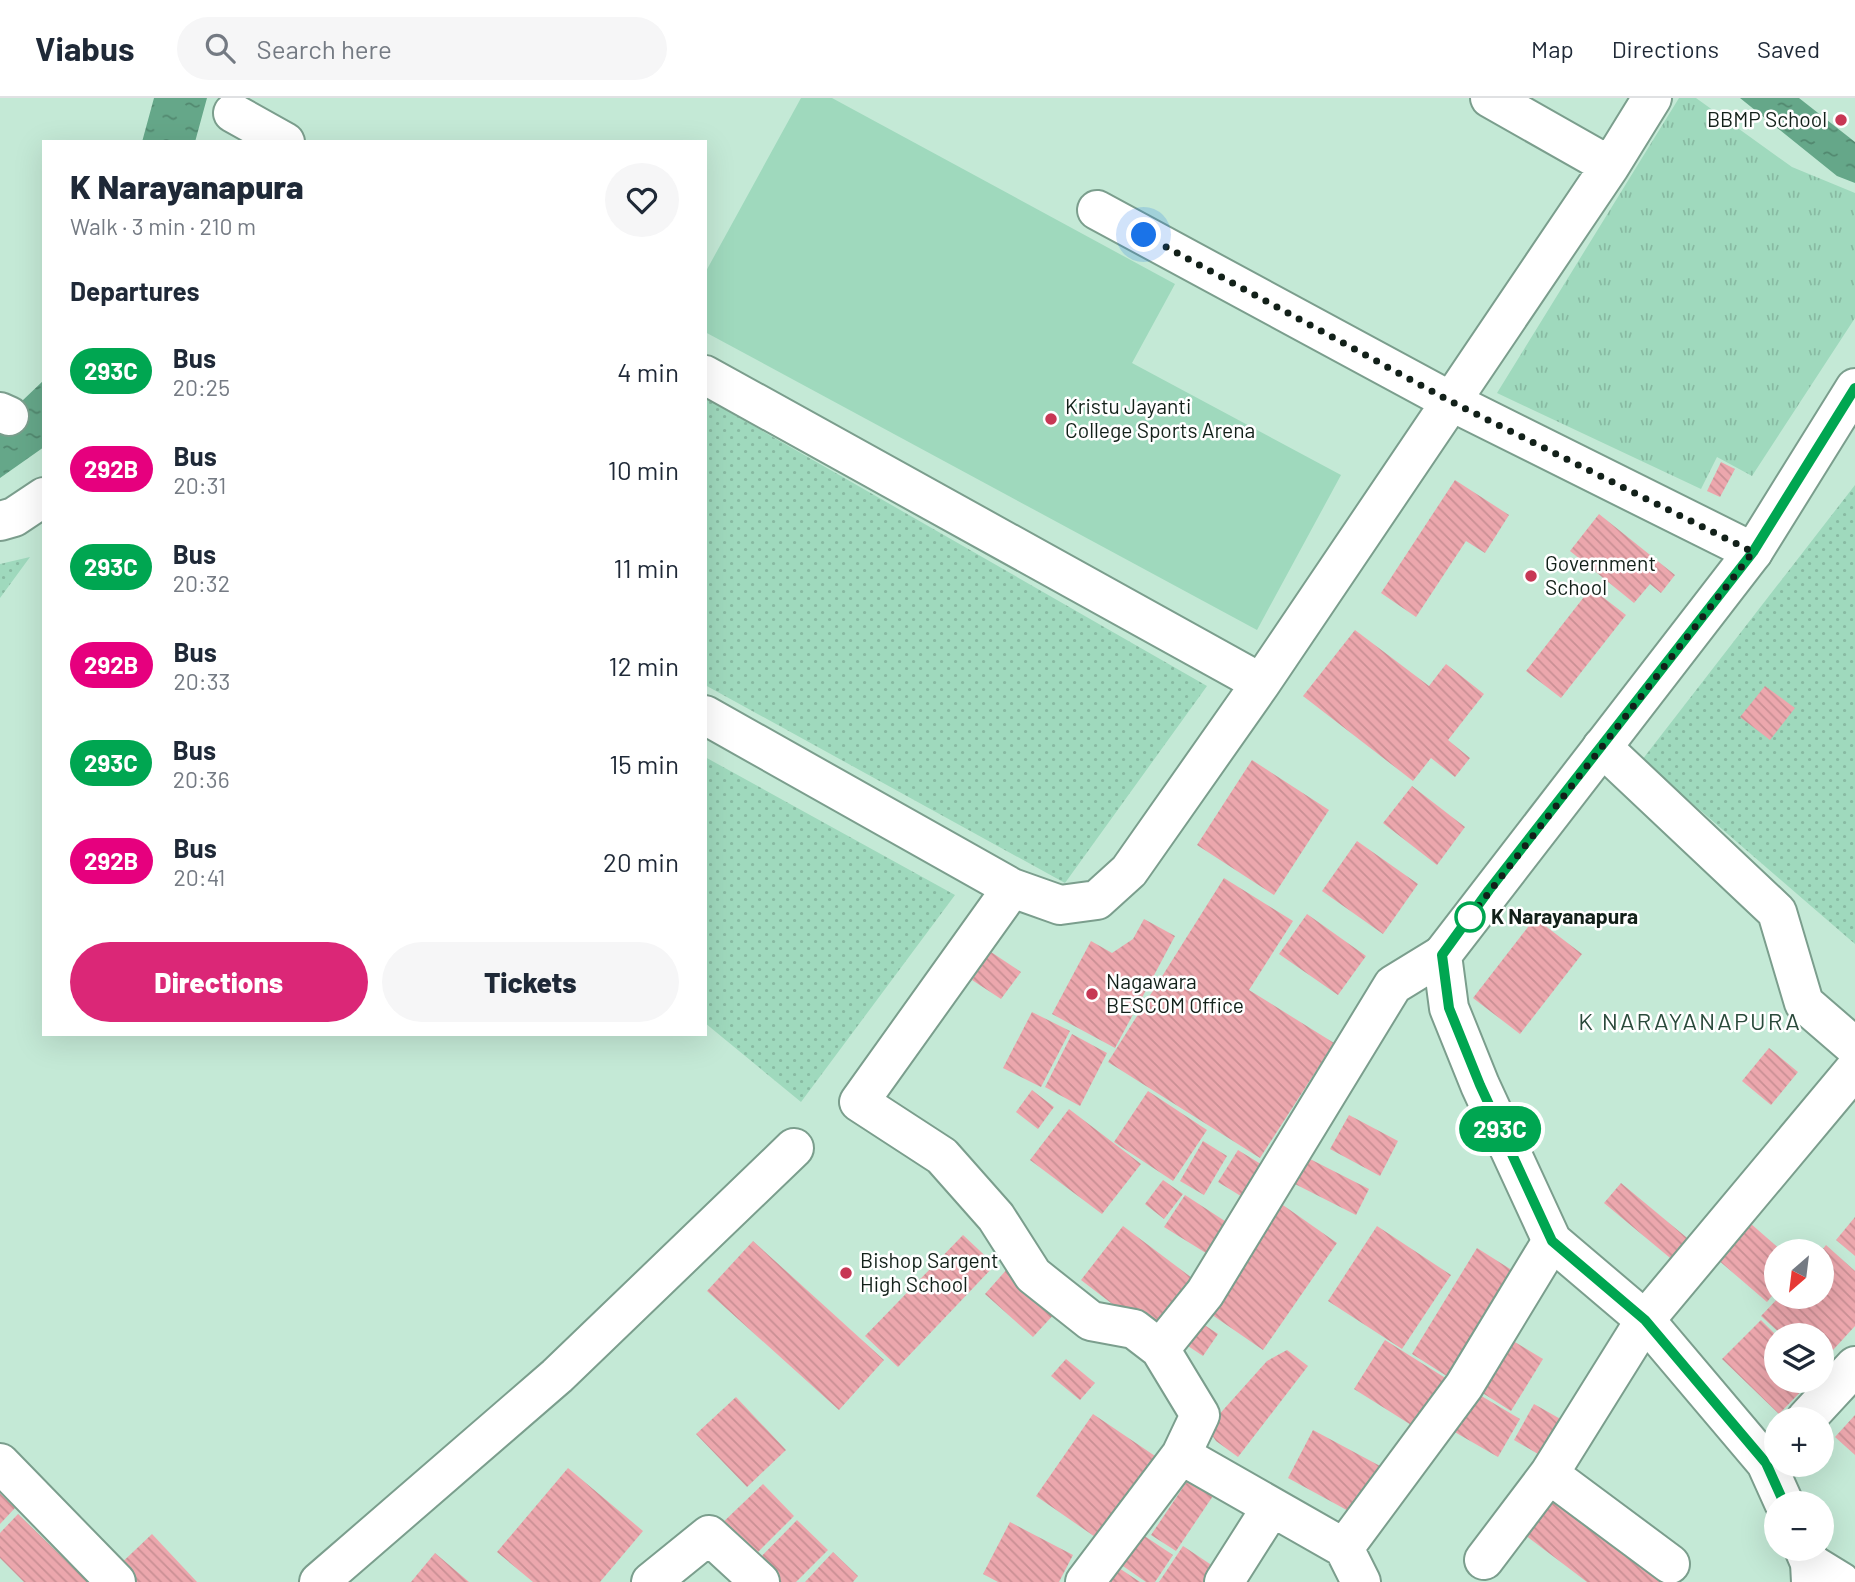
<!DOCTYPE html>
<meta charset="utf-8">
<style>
body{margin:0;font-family:Barlow,sans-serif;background:#f6f6f7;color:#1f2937;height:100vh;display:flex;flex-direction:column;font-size:26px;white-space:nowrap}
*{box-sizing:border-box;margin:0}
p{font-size:23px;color:#747a83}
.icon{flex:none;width:38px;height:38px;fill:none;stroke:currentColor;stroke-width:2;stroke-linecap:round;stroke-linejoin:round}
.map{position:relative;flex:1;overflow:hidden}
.panel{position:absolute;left:42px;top:42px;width:665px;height:896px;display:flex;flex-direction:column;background:#fff;border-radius:0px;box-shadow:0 7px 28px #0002}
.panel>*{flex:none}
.badge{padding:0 14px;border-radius:23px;font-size:24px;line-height:46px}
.needle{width:46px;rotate:208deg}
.fabs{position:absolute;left:1764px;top:1141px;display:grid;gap:14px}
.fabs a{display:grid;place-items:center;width:70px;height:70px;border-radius:50%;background:#fff;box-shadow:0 7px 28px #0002;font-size:35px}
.you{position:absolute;width:35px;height:35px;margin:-18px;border:5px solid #fff;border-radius:50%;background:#1a73e8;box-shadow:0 0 0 10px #1a73e833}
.map>.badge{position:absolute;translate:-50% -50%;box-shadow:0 0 0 4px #fff}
h2{padding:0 28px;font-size:26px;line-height:63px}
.round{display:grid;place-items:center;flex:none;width:74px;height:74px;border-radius:37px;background:#f6f6f7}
.head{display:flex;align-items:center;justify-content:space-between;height:119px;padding:0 28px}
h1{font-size:33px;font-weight:800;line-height:52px}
.action{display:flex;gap:14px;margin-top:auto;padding:14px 28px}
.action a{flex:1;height:80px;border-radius:42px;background:#db2777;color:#fff;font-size:28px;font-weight:800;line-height:80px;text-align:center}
.action a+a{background:#f6f6f7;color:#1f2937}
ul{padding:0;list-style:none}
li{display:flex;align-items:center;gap:21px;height:98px;padding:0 28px}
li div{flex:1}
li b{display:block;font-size:26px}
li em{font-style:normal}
li .badge{min-width:77px;font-weight:700;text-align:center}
header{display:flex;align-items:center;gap:42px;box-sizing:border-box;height:98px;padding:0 35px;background:#fff;border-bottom:2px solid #e0e1e3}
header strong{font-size:33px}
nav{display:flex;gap:38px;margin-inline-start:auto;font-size:24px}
.search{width:490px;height:63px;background:#f6f6f7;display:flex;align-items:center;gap:18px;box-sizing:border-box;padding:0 24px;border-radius:38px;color:#747a83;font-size:26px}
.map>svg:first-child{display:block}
.grass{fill:url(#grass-dots)}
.park{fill:url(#park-tufts)}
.garden{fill:#9fd9bd}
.water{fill:url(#water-ripples)}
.building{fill:url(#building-back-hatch)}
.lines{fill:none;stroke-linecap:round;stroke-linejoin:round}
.minor-casing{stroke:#7b9e8d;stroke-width:42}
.tertiary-casing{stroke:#7b9e8d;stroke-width:42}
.minor{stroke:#fff;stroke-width:38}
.tertiary{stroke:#fff;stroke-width:38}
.line-casing{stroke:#fff;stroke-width:16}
.line{stroke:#00a651;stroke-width:10}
.walk{stroke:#122019;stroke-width:7;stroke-dasharray:0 12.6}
.poi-dot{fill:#c73754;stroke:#fff;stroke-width:2.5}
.stop-dot{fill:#fff;stroke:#00a651;stroke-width:3.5}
.labels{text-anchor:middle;stroke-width:5;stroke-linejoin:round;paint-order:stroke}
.poi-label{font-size:21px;fill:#122019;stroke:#fff;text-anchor:start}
.stop-label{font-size:21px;font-weight:bold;fill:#122019;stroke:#fff;text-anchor:start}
.quarter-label{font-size:24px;letter-spacing:2px;fill:#2a4a3b;stroke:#fff}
</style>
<header>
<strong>Viabus</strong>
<div class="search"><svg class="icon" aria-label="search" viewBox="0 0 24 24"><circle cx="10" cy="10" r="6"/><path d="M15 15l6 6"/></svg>Search here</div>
<nav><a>Map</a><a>Directions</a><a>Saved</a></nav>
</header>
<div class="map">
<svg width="1855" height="1484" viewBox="0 0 1855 1484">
<defs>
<pattern id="grass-dots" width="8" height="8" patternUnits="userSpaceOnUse" patternTransform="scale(1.75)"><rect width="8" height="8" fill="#9fd9bd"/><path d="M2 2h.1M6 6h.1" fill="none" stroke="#88baa2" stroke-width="1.8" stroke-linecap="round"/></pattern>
<pattern id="park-tufts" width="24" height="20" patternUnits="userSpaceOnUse" patternTransform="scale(1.75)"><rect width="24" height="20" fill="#9fd9bd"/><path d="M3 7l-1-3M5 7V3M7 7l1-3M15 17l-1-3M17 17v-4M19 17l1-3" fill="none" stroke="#88baa2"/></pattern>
<pattern id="water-ripples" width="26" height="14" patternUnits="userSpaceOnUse" patternTransform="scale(1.75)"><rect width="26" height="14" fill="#65a789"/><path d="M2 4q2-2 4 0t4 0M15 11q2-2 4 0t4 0" fill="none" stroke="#52886f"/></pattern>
<pattern id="building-back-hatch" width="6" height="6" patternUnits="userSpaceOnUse" patternTransform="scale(1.75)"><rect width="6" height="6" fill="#eca7ad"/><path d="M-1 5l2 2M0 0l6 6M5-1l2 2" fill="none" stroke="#c98f94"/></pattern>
</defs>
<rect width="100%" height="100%" fill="#c4e9d6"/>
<!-- grass -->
<path class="grass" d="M705,300L1207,588L1065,785L705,587Z
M1855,387V846L1642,662Z
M30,459L0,500V466Z
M705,659L955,797L801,1004L705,925Z"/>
<!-- park -->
<path class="park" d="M1679,0H1696L1792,69L1855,95V220L1752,378L1717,359L1701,391L1497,295Z"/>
<!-- garden -->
<path class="garden" d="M801,0H832L1175,186L1132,265L1341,377L1257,532L705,234V175Z"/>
<!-- water -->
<path class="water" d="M154,0H207L195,44H142Z
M1740,0H1799L1855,44V85L1837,78Z
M44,282V349L0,380V324Z"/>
<!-- building -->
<path class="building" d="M1721,364L1735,371L1720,399L1707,393Z
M1455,382L1509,417L1485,455L1466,443L1416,519L1381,495Z
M1599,416L1675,477L1661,495L1650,486L1634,505L1570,453Z
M1591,490L1626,517L1561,600L1526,573Z
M1355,532L1429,588L1446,566L1484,596L1448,642L1470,660L1455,679L1431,660L1413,683L1303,598Z
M1765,588L1795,610L1770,642L1740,619Z
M1252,662L1329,712L1274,797L1197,747Z
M1412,688L1465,729L1437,767L1383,725Z
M1357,743L1418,786L1383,836L1322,793Z
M1224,780L1293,823L1249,892L1334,945L1260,1060L1108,964Z
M1307,816L1366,858L1338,897L1279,856Z
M1535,820L1582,856L1520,936L1473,900Z
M1144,821L1175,838L1115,950L1052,916L1091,843L1112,855L1133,841Z
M991,854L1021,874L1001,901L972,882Z
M1032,914L1070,933L1041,989L1003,970Z
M1072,936L1107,955L1080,1008L1045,989Z
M1769,950L1798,974L1771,1007L1742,983Z
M1032,992L1054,1009L1038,1031L1016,1014Z
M1148,993L1207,1032L1173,1083L1114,1044Z
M1069,1011L1141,1066L1102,1116L1030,1062Z
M1349,1017L1398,1043L1380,1078L1330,1051Z
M1203,1043L1227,1058L1204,1097L1180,1083Z
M1238,1052L1264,1068L1244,1100L1218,1084Z
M1306,1059L1369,1091L1356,1117L1293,1085Z
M1163,1082L1183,1096L1164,1121L1145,1106Z
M1621,1085L1698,1149L1681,1169L1604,1105Z
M1185,1097L1234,1129L1214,1160L1164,1129Z
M1280,1105L1337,1145L1263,1252L1205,1212Z
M1742,1118L1782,1153H1776V1193L1767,1204L1710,1155Z
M1855,1119V1158L1836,1142Z
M1123,1128L1200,1186L1158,1241L1081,1182Z
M1377,1128L1451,1177L1402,1251L1328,1203Z
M963,1137L995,1167L898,1269L865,1238Z
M753,1143L884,1262L839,1312L707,1193Z
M1826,1147L1855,1173V1228L1822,1264V1237H1782L1761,1218L1779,1199H1822V1152Z
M1477,1150L1518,1176L1453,1282L1412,1256Z
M1008,1170L1057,1213L1033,1239L985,1196Z
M1761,1222L1776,1237V1283H1811L1779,1316L1722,1261Z
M1200,1224L1218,1236L1203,1258L1185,1246Z
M1505,1238L1543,1261L1511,1313L1473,1289Z
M1385,1242L1447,1281L1416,1330L1354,1291Z
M1287,1252L1308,1268L1238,1359L1216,1343L1207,1330L1267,1263Z
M1066,1261L1095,1285L1080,1302L1051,1278Z
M1468,1290L1520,1321L1498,1359L1446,1329Z
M736,1299L786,1352L747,1389L696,1336Z
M1534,1306L1571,1327L1550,1363L1514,1342Z
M1093,1316L1158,1360L1101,1443L1036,1398Z
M1855,1317V1357L1835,1339Z
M1313,1332L1380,1368L1354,1416L1288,1380Z
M568,1370L643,1433L600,1484H533L497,1454Z
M1190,1379L1215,1395L1176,1453L1151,1437Z
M763,1386L794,1418L749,1463L717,1430Z
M1555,1391L1668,1478L1663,1484H1587L1521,1434Z
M0,1395L15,1410L0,1426Z
M18,1416L88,1484H24L0,1460V1435Z
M797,1422L828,1452L796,1484H774L755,1465Z
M1010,1424L1073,1457L1059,1484H998L983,1476Z
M1131,1429L1173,1457L1155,1484H1146L1110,1459Z
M152,1436L197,1484H126L114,1472Z
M1183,1448L1219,1472L1211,1484H1159Z
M833,1454L858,1478L853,1484H805Z
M435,1455L469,1484H411Z
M1110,1464L1140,1484H1097Z"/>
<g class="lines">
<defs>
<path id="minor" d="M1490,0L1610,68
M233,15L285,44
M1097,112L1452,304L1753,454
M705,277L1261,585
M0,314L9,318
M0,423L14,419L44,399
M705,617L1012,790L1060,807L1097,802L1129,773L1261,585L1610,68L1652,0
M1602,649L1777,814L1804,905L1855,949
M1012,790L859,1004L942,1058L996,1119L1033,1177L1091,1223L1134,1231L1160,1251L1200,1317L1181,1357L1344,1450L1361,1484
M1160,1251L1205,1195L1393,887L1442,857
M1806,1321L1855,1268
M0,1365L116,1484
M1549,1376L1670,1466
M1344,1450L1464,1288L1552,1143
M1484,1462L1549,1376L1645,1222L1855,971
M1810,1465L1841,1484
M319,1484L557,1278L794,1050
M651,1484L709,1437L760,1484
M1085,1484L1181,1357
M1224,1484L1271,1410"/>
<path id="tertiary" d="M1784,1405L1766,1365L1645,1222L1552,1143L1480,987L1449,910L1442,857L1753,454L1855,290
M1804,1451L1810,1465L1811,1484"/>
</defs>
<!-- minor casing -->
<use href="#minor" class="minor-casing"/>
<!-- tertiary casing -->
<use href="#tertiary" class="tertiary-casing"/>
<!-- minor -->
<use href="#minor" class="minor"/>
<!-- tertiary -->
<use href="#tertiary" class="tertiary"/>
</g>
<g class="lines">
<defs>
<path id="line" d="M1784,1405L1766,1365L1645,1222L1552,1143L1480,987L1449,910L1442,857L1489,792L1753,454L1855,290"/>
</defs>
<!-- line casing -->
<use href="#line" class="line-casing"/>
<!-- line -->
<use href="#line" class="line"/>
<!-- walk -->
<path class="walk" d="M1144,137L1452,304L1753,454L1470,819"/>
</g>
<!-- markers -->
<g class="poi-dot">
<circle cx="1841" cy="22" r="7"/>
<circle cx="1051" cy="321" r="7"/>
<circle cx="1531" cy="478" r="7"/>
<circle cx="1092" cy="896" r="7"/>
<circle cx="846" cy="1175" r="7"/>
</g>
<circle class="stop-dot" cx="1470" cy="819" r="14"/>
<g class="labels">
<!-- poi labels -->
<g class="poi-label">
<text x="1827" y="29" text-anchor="end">BBMP School</text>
<text x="1065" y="316">Kristu Jayanti<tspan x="1065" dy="24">College Sports Arena</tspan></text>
<text x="1545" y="473">Government<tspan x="1545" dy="24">School</tspan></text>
<text x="1106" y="891">Nagawara<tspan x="1106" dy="24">BESCOM Office</tspan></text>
<text x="860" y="1170">Bishop Sargent<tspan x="860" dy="24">High School</tspan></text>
</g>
<!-- stop labels -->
<g class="stop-label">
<text x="1491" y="826">K Narayanapura</text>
</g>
<!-- quarter labels -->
<g class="quarter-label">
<text x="1690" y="932">K NARAYANAPURA</text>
</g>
</g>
</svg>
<div class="fabs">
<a><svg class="needle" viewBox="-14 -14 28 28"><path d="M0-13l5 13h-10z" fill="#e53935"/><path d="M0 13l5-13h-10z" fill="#747a83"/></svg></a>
<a><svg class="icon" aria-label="layers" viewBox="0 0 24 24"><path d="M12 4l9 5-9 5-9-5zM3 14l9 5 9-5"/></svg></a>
<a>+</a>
<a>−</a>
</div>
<div class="you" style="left:1144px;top:137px"></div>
<b class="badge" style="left:1500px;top:1031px;background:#00a651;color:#fff">293C</b>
<section class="panel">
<div class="head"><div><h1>K Narayanapura</h1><p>Walk · 3 min · 210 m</p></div><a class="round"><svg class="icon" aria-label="heart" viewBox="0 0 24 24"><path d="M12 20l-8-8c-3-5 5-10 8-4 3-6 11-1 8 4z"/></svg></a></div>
<h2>Departures</h2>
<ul>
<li><span class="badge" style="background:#00a651;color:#fff">293C</span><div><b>Bus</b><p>20:25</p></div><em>4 min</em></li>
<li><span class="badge" style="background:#e6007e;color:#fff">292B</span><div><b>Bus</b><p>20:31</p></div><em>10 min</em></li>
<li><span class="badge" style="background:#00a651;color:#fff">293C</span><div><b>Bus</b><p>20:32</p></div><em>11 min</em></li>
<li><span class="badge" style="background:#e6007e;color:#fff">292B</span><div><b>Bus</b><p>20:33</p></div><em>12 min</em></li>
<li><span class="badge" style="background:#00a651;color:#fff">293C</span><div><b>Bus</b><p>20:36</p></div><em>15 min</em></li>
<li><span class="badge" style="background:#e6007e;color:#fff">292B</span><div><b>Bus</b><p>20:41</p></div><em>20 min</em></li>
</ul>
<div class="action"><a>Directions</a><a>Tickets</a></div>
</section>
</div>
